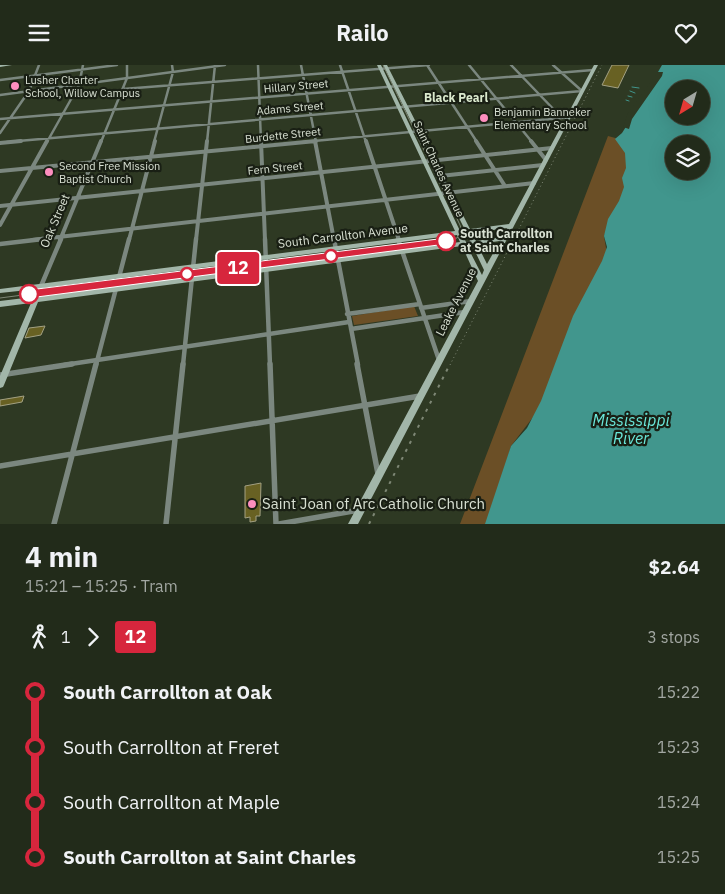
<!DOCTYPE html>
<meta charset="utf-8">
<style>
body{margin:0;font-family:"IBM Plex Sans",sans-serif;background:#2a3323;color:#f1f3f6;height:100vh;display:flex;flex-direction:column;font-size:19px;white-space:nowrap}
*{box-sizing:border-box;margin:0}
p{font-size:16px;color:#a2a7a2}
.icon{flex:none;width:28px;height:28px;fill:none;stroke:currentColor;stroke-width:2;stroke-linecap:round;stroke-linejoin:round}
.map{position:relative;height:459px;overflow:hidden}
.side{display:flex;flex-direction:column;background:#222b1a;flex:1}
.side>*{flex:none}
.badge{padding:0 10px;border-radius:4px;font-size:18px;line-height:32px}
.needle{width:32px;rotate:217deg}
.buttons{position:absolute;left:665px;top:15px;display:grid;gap:10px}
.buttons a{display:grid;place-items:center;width:45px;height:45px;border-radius:50%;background:#222b1a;box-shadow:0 5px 20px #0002,0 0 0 1px #3f4739;font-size:25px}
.map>.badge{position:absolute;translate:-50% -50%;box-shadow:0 0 0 2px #fff}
.legs{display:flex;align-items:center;gap:8px;height:55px;padding:0 25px;font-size:16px}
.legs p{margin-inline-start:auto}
.headline{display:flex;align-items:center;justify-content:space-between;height:85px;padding:0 25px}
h1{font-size:28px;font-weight:800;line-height:38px}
ul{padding:0 25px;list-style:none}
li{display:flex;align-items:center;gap:18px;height:55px;font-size:19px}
li i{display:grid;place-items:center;width:8px;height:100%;margin:0 6px;background:currentColor}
li i::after{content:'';width:12px;height:12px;margin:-6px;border:4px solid;border-radius:50%;background:#222b1a}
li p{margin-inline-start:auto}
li:first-child i{background:linear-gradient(#0000 50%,currentColor 0)}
li:last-child i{background:linear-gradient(currentColor 50%,#0000 0)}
header{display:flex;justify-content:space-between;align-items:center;height:65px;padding:0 25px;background:#222b1a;font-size:22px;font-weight:800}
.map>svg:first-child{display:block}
.green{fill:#6b4f26}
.water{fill:#41968d;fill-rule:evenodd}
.pier{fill:#2e3923}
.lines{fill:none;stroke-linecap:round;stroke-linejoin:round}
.stream{stroke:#41968d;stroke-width:1}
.building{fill:#686123;stroke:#a3a183}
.street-far3{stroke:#7b877f;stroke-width:2.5}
.street-far2{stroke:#7b877f;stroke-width:4}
.street-far1{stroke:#7b877f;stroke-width:4.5}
.street{stroke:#7b877f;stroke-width:5.5}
.secondary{fill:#a2b6a9;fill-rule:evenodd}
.tram{stroke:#7e8775;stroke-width:1}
.rail-far1{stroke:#7e8775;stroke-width:1;stroke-dasharray:1 3;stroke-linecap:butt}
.rail{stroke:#7e8775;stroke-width:2;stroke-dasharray:3 6;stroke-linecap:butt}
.line-1{fill:#d7263d;stroke:#fff}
.poi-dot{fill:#fd8ebe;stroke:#191f14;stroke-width:2}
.stop-1-dot{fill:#fff;stroke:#d7263d;stroke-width:2.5}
.labels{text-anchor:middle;stroke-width:4.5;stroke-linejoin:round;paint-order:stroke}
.far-poi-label{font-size:11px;fill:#d8e0d2;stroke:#191f14;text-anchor:start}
.far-street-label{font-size:11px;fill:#d8e0d2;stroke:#191f14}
.far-quarter-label{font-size:12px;font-weight:bold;fill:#dae9cd;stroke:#191f14}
.street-label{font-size:12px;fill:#d8e0d2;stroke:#191f14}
.stop-label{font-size:12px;font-weight:bold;fill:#d8e0d2;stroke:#191f14;text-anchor:start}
.near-poi-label{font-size:15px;fill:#d8e0d2;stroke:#191f14;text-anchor:start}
.near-water-label{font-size:16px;font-style:italic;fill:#6ae7d9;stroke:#191f14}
</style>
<header><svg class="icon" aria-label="menu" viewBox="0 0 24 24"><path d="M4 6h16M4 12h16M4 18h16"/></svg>Railo<svg class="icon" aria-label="heart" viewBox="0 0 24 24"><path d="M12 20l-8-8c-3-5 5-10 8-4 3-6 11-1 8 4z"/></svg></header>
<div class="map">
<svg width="725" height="459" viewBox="0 0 725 459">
<rect width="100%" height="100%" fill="#2e3923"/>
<!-- green -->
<path class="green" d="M608,71L619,74L630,87L625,125L604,171L607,189L543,339L511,381L489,459H460Z
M414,241L418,251L354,260L352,251Z"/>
<!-- water -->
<path class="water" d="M662,0H725V459H485L511,381L527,363L541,336L573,251L602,196L607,182L604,171L608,154L619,136L624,122L622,113L626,103L625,88L615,74L622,68L661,7H658ZM674,24H701V51H674ZM674,79H701V106H674Z"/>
<!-- pier -->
<path class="pier" d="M658,7H663L662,11L632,54L629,64L623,62L628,48Z"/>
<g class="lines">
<!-- stream -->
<path class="stream" d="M632,22L639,23
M630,26L635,28
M628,31L632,32
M626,35L629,36"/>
</g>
<!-- building -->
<path class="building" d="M612,0H629L618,23L602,20Z
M45,261L41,270L25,273L29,263Z
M24,331L22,337L0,341V335Z
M261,418L260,451H256V456L250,457V452L245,453V421Z"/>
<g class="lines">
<!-- street-far3 -->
<path class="street-far3" d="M258,0L261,77
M301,0L316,77
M340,0L366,77
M427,0L477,77
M469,0L532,77
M511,0L561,52
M553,0L582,26
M0,15L117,0
M123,24L429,0
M0,30L225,0
M0,54L593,5
M0,68L29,26L39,0
M7,77L582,26
M47,77L79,20L83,0
M101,77L127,13V0
M154,77L173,7L172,0
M207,77L215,0
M303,77L583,51"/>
<!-- street-far2 -->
<path class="street-far2" d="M261,76L265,175
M315,76L334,175
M366,76L399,175
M476,76L505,121
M531,76L546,95
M0,78L21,76
M0,106L316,76
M440,111L543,100
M0,141L552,83
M0,160L47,76
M32,175L534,118
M60,175L101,76
M129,175L155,76
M196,175L207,76"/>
<!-- street-far1 -->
<path class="street-far1" d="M265,174L270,300
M334,174L358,300
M398,174L439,295
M0,179L43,174
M41,221L61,174
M421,243L471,236
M347,249L420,239
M351,264L465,247
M64,300L349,257
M96,300L129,174
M183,300L196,174"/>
<!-- street -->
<path class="street" d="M270,299L276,459
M357,299L378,409
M0,310L72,299
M0,401L420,331
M54,459L96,299
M166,459L183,299
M279,459L359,445"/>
<!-- secondary -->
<path class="secondary" d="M0,0H12L0,2Z
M377,0H381L460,166L465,165L383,0H387L470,164L509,159L594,0H598L358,459H348L478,216L462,181L38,237L4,320L3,322L0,323V311L31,238L0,242V236L33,232L37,224L0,228V224L455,166ZM507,163L502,172L476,176L472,168ZM462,169H467L470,176L466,177ZM457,170L460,177L40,231L43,223ZM500,176L487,199L477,179ZM472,180L484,205L482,210L467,181Z"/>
<!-- tram -->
<path class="tram" d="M0,233L457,173L462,167L460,160L383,0"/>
<!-- rail-far1 -->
<path class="rail-far1" d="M450,300L602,0"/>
<!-- rail -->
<path class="rail" d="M369,459L450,299"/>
</g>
<!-- line-1 -->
<path class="line-1" d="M446,173L451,176L446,179L29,233L24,229L29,225Z"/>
<!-- markers -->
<g class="poi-dot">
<circle cx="15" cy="21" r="5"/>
<circle cx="484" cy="53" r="5"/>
<circle cx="49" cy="107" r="5"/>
<circle cx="252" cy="439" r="5"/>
</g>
<g class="stop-1-dot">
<circle cx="446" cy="176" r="9"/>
<circle cx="331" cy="191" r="6"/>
<circle cx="187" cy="209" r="6"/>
<circle cx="29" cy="229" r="9"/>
</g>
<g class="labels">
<!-- far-poi labels -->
<g class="far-poi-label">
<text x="25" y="19">Lusher Charter<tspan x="25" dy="13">School, Willow Campus</tspan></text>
<text x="494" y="51">Benjamin Banneker<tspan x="494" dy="13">Elementary School</tspan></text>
<text x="59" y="105">Second Free Mission<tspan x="59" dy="13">Baptist Church</tspan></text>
</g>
<!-- far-street labels -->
<g class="far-street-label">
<text transform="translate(296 21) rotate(-5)" y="4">Hillary Street</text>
<text transform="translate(290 43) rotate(-5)" y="4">Adams Street</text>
<text transform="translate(283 70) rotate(-6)" y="4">Burdette Street</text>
<text transform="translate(275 103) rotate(-6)" y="4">Fern Street</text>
<text transform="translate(439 104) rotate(65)" y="4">Saint Charles Avenue</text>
</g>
<!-- far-quarter labels -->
<g class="far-quarter-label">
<text x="456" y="37">Black Pearl</text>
</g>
<!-- street labels -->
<g class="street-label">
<text transform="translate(55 156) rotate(-67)" y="4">Oak Street</text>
<text transform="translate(343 171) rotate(-7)" y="4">South Carrollton Avenue</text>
<text transform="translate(456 237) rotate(-63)" y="4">Leake Avenue</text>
</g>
<!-- stop labels -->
<g class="stop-label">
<text x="460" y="173">South Carrollton<tspan x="460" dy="14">at Saint Charles</tspan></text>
</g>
<!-- near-poi labels -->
<g class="near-poi-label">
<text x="262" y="444">Saint Joan of Arc Catholic Church</text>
</g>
<!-- near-water labels -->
<g class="near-water-label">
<text x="631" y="361">Mississippi<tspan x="631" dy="18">River</tspan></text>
</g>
</g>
</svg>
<div class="buttons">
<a><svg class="needle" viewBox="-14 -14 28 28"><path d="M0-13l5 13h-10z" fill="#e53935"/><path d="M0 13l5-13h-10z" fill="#a2a7a2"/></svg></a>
<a><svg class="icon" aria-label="layers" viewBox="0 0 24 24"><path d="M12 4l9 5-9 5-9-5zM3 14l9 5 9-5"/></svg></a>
</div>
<b class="badge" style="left:238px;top:203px;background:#d7263d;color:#fff">12</b>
</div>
<section class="side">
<div class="headline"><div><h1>4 min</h1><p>15:21 – 15:25 · Tram</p></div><b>$2.64</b></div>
<div class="legs"><svg class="icon" aria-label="walk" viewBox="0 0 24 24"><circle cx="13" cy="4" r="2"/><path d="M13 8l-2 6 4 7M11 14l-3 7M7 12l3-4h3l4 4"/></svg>1<svg class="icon" aria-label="forward" viewBox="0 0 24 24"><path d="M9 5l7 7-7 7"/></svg><b class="badge" style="background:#d7263d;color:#fff">12</b><p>3 stops</p></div>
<ul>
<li><i style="color:#d7263d"></i><b>South Carrollton at Oak</b><p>15:22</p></li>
<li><i style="color:#d7263d"></i><span>South Carrollton at Freret</span><p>15:23</p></li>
<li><i style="color:#d7263d"></i><span>South Carrollton at Maple</span><p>15:24</p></li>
<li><i style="color:#d7263d"></i><b>South Carrollton at Saint Charles</b><p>15:25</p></li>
</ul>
</section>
